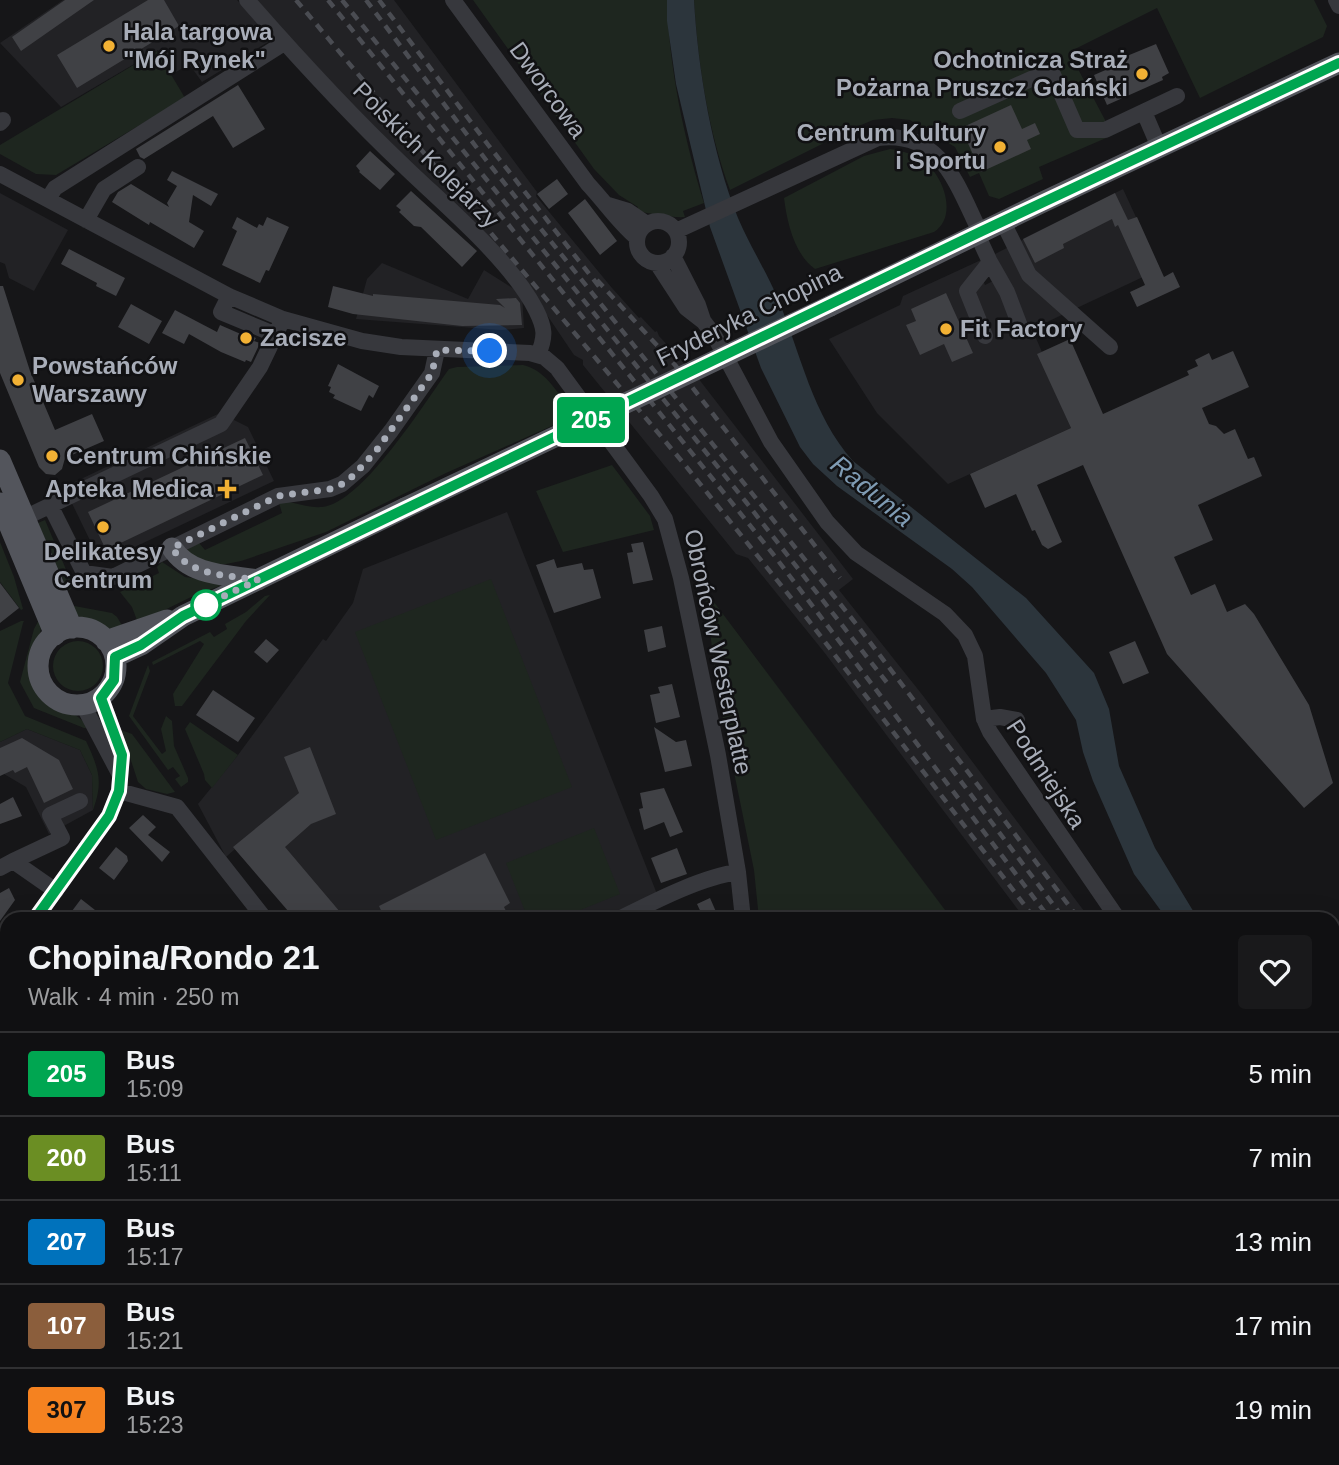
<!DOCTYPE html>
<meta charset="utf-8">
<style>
body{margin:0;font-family:Arial,sans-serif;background:#19191b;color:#f1f3f6;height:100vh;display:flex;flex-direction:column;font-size:26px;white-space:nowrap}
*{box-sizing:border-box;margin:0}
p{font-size:23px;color:#9c9d9f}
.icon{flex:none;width:38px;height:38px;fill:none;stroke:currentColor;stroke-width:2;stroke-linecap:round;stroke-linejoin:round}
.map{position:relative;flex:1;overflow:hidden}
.panel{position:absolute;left:0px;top:912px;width:1340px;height:555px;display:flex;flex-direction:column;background:#101012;border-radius:21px 21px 0 0;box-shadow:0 7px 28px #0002,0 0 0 2px #303032}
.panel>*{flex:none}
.badge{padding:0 14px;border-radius:5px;font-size:24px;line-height:46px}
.you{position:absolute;width:35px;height:35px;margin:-18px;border:5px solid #fff;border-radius:50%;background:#1a73e8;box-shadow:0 0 0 10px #1a73e833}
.map>.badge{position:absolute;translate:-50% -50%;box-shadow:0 0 0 4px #fff}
.round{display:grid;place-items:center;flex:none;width:74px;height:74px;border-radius:7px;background:#19191b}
.head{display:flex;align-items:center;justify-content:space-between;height:119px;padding:0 28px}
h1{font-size:33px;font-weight:600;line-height:52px}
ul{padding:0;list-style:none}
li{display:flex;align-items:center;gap:21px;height:84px;padding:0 28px;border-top:2px solid #303032}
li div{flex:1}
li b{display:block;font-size:26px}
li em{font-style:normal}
li .badge{min-width:77px;font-weight:700;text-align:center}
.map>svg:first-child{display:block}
.built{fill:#222225}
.green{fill:#1e261f}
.water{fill:#2c353c}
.building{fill:#404145}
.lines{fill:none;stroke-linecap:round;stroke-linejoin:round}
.minor{stroke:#37383d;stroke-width:16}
.major{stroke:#53555c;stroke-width:21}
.rail{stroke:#4a4c52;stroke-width:4.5;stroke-dasharray:9 7;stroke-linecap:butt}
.major-bridge{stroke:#53555c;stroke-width:21}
.line-casing{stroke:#fff;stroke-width:16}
.line{stroke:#00a651;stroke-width:10}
.walk{stroke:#a8adb8;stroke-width:7;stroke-dasharray:0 12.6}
.poi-dot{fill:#f2b134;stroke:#111113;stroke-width:2.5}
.stop-dot{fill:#fff;stroke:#00a651;stroke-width:3.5}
.labels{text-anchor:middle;stroke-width:5;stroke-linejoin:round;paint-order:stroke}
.poi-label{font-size:24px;font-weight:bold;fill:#a8adb8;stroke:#111113;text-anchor:start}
.street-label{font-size:24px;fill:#a8adb8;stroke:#111113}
.water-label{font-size:26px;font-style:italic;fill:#7f9bb3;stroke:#111113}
</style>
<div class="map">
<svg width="1339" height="1465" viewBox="0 0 1339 1465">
<rect width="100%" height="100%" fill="#161618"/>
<!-- built -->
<path class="built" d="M63,0H237L268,33V42L202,82L189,64L173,74L158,50L61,107L0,43Z
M257,0H394L537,192L536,196L612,288L639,318L641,317L655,332L657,331L659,336L698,378L853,579L839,590L924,697L1090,919H1025L824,652L748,558L736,554L583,365V360L574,355L528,287L346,99Z
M1123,189L1160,269L1032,329L1042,352L1038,354L1071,428L948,484L877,413L829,339L900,305L903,296L981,260L978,269L985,285L1005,275L995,254Z
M0,193L68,230L34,291L9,278L5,264L0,262Z
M382,263L468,299L484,270L522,294L524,328L501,330L356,319L367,279Z
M220,413L248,427L274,481L101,563L64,487Z
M507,512L657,894L608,919H296L235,849L226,857L198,804L238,755L323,639L326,641L353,603L363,569Z
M27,729L80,750L92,775L93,810L49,834L26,787L4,774L0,766V742Z
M1334,1427L1339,1434V1465H829L824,1460H1334Z"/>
<!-- green -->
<path class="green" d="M473,0H667C669,68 684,138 704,203L683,211L685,217C673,218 648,214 636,210L638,207L619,195L594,169Z
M694,0H1314L1327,26L1323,37L1200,98L1157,8L1069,52L1113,135L1039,167L1043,179L999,199L989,196L979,173L970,177L955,147L910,120L892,118L873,120L854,128L730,190C708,130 698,64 694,0Z
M157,51L185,98L56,175L36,174L0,154V145Z
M890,149C904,151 916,155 926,163C945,179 957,217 934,232L815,269C794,254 787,222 784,198L864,156Z
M523,365C547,370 561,398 574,416L446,473L326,532L241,561L226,564H201L185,553L189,548L199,543L205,550L282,513L279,503L284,501C296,503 310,508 322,507C362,504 425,402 449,369L457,367Z
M612,465L650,516L654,530L563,552L536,491Z
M45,520L73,586L70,590L67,589L38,523Z
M0,542L14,577L23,609L21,610L0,582Z
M162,562L185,577L227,583L189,598L138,623L132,607L120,592L159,573L157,567Z
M491,579L572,787L436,840L355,632Z
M705,590L951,918L759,919L754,870L717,689Z
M270,595L246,621L182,706H175L173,694L204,644L200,641L153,665L152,662L210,632L214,637L227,629L225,624L246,612L265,596Z
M69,605L112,613L117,617L123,627C106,633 77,621 69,605Z
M40,618C45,640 27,655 32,678C42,714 74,703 88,728H84L34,708L20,682L34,629Z
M21,621H24L23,623L8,683L25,716L86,741C98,767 104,781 93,810L92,775L80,750L27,729L0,742V631Z
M53 666a25 25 0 1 1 50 0a25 25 0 1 1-50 0Z
M148,665L150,671L133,716L162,754L166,751L161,729L166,716L172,721L174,746L188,778V782L181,787L175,779L180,776L173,767L168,770L129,716Z
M190,722L238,755L212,788L205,780L204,774L185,729Z
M121,730L132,734L175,792L167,794L146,789L138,782Z
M594,828L620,894L558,919H528L506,863Z"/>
<!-- water -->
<path class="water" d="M667,0H694C698,70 712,153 738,218C750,246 766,271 778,299C801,354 812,415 853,461L1026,598L1094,673L1109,709L1119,766L1155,848L1198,919H1167L1134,874L1093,781L1083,752L1076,720L1046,673L972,587L952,569L837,486L813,464L800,447L761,368L710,227L676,84L667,21Z"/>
<!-- building -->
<path class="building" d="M65,0H94L21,51L12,37Z
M148,0H164L179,26L77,88L57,55Z
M1156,44L1169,73L1162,77L1163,80L1107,105L1094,75L1124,62L1122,58Z
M238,85L265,129L233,148L213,116L144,159L140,157L136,149Z
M1011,105L1022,129L1035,123L1040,134L1027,140L1031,149L981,172L961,128Z
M370,151L395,174L380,190L359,172L360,171L356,166Z
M172,171L218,194L211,206L193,195L189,222L204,231L194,248L150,222L149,225L112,202L118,192L131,184L169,207L167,203L177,186L167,180Z
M557,179L568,194L549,209L537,194Z
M411,191L477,251L462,267L421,227L414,226L399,212L401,210L396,206Z
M1115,193L1128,220L1137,217L1164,277L1173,272L1180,287L1137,307L1130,292L1145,285L1118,225L1115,227L1112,219L1063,244L1064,248L1035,263L1023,239Z
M585,199L617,241L600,255L568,213Z
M237,217L257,228L259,224L263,226L267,217L289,227L269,271L266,270L260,283L222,265L237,231L232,228Z
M69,249L125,278L116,296L96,286L97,283L61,264Z
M0,286H3L30,371L55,430L92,414L104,441L65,458L62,469L55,475L46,474L39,467L0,373Z
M333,286L373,296V294L500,305L505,308L496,299L516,298L520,303L522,325L462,326L353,314L328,307Z
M946,293L973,353L952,362L944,344L920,355L906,325L916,321L911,309Z
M131,304L162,321L149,344L118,327Z
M175,310L217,332L220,325L243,335L244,333L256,338L254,341L260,343L251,362L246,360L245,362L221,352L189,334L184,344L162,333Z
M1070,339L1103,414L1189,375L1187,371L1198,366L1195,360L1209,353L1212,360L1233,351L1249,387L1202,408L1209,424L1216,426L1224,434L1235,429L1248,459L1254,457L1262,476L1198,505L1213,540L1174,557L1191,595L1215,584L1227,612L1245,604L1254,614L1309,705L1333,783L1304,808L1167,654L1083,465L1037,485L1062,542L1048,549L1042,545L1035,530L1032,531L1016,494L985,508L970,474L1071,428L1037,354Z
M338,364L379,386L373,398L369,395L361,411L333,398L335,395L329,392L331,387L328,386Z
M245,438L263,475L106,550L88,512Z
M643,542L653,580L633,584L627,553L633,552L631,544Z
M554,559L557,568L582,563L584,570L593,569L601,598L554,613L536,565Z
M0,583L19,608L0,623Z
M662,626L666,647L648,652L644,630Z
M266,639L279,650L267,663L254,652Z
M1135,641L1149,673L1123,684L1109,652Z
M672,684L680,717L656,723L650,695L660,693L658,687Z
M213,690L255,718L238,742L196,715Z
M654,727L676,742L686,740L692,766L665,772Z
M22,738L59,760L73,789L44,803L27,767L15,773L13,770L0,776V748Z
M310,747L336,814L311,824L285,847L346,919H295L233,847L299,793L284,757Z
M664,788L683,832L670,837L664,822L644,830L639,809L643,808L640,793Z
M13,797L22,816L0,824V804Z
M143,815L156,827L148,835L170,852L162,862L129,828Z
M116,847L127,856L128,861L114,880L99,868Z
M677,848L687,874L661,883L651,858Z
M485,853L510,903L504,907L510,919H385L379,906Z
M9,888L15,900L0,921V893Z
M710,898L717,914L718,919H704L697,904Z
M81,899L95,910L88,919H66Z"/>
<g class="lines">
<!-- minor -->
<path class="minor" d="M247,0C297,57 347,112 402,164C443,204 510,259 536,310C545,328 546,336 538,355
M453,0L588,184C605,202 618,222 637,238
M1336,0L1339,6
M960,111L1051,70L1077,130H1105L1177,96
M1144,112L1159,147
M0,123L3,120
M0,174L229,296L283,319L362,341L401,347L530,353L544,357L557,368L651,496L665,519L681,578L718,755L738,872L743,919
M48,199L55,188L284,43
M608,205L628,211L647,224
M86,220L104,189L138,167
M637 242a21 21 0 1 1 42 0a21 21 0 1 1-42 0Z
M1003,222L1029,275L1110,347
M676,231L878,138C941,130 957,185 980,232
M977,234L990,262L967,291L985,336
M673,256L698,305L703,320
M990,262L1007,292L1020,326
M659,263L660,268L686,308L704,322L714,335L771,442L827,522L856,553L945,614L965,635L975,656L984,719L990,732L1118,919
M229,296L221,312L276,335
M50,505L84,573L113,577L278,496L330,489L342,484L363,466L391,431L432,373L437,350
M24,518L221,424L260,367L283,319
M83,705L120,775
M984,719L1000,717L1017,720
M119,791L177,807L265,919
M13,861L62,838L50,815L80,801
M0,868L13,861L56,891
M35,919L109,816L119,791L122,755L101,698
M619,919C653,902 701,877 738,872
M0,968L7,958
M1334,1206L1339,1214
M0,1214L7,1210
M162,1460L165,1465
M743,1460L786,1465
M869,1460L871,1465
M80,1465L92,1460
M662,1465L663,1460
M716,1465L717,1460"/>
<!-- major -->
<path class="major" d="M830,306L1043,202L1339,63
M0,460L72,628
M0,503L55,635
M172,548C190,576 227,575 258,580
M38 666a39 39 0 1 1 78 0a39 39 0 1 1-78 0Z
M106,641L167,620
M115,657L141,645L183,616L405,508"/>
<!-- rail -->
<path class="rail" d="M296,0L685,465L800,609L1035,919
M328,0L773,554L1050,919
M342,0L746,502L888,684
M366,0L486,160L857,625L1079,919
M379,0L489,146L601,289
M597,280L675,365L840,578
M951,768L1064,919
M1334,1257L1339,1265
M1334,1278L1339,1285
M1334,1295L1339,1302
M1334,1317L1339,1324"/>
<!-- major-bridge -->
<path class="major-bridge" d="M405,508L830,306"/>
</g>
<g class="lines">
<defs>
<path id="line" d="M35,919L109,816L119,791L122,755L101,698L114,680L115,657L141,645L183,616L980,232L1339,63"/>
</defs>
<!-- line casing -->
<use href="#line" class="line-casing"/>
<!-- line -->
<use href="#line" class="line"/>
<!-- walk -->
<path class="walk" d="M206,605L198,608L258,580C227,575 190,576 172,548L278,496L330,489L342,484L353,476L376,451L432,373L437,350L490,351"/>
</g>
<!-- markers -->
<g class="poi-dot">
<circle cx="109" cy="46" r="7"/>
<circle cx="1142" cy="74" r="7"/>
<circle cx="1000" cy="147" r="7"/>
<circle cx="946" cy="329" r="7"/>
<circle cx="246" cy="338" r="7"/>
<circle cx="18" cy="380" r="7"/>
<circle cx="52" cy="456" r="7"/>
<path d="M223.5 478.5h7v7h7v7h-7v7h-7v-7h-7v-7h7z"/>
<circle cx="103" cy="527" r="7"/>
</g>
<circle class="stop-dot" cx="206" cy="605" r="14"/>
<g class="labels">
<!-- poi labels -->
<g class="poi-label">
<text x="123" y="40">Hala targowa<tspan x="123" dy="28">"Mój Rynek"</tspan></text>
<text x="1128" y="68" text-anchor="end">Ochotnicza Straż<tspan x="1128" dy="28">Pożarna Pruszcz Gdański</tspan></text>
<text x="986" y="141" text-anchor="end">Centrum Kultury<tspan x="986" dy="28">i Sportu</tspan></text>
<text x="960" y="337">Fit Factory</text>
<text x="260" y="346">Zacisze</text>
<text x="32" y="374">Powstańców<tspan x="32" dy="28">Warszawy</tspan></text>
<text x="66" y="464">Centrum Chińskie</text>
<text x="213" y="497" text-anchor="end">Apteka Medica</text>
<text x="103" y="560" text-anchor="middle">Delikatesy<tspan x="103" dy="28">Centrum</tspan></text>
</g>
<!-- street labels -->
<g class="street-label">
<text transform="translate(548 90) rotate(54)" y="8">Dworcowa</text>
<text transform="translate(426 155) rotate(45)" y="8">Polskich Kolejarzy</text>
<text transform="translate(749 315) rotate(-26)" y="8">Fryderyka Chopina</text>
<text transform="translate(718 652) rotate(78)" y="8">Obrońców Westerplatte</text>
<text transform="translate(1046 774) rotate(57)" y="8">Podmiejska</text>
</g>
<!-- water labels -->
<g class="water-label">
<text transform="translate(872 491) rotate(39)" y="9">Radunia</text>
</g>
</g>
</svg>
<div class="you" style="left:490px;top:351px"></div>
<b class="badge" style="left:591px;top:420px;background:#00a651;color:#fff">205</b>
<section class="panel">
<div class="head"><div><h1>Chopina/Rondo 21</h1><p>Walk · 4 min · 250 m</p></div><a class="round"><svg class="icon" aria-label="heart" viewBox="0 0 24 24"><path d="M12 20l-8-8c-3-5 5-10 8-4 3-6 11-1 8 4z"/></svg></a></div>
<ul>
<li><span class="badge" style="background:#00a651;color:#fff">205</span><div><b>Bus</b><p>15:09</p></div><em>5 min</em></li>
<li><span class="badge" style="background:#6b8e23;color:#fff">200</span><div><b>Bus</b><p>15:11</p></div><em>7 min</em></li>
<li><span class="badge" style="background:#0072bc;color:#fff">207</span><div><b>Bus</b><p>15:17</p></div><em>13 min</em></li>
<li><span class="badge" style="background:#8b5e3c;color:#fff">107</span><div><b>Bus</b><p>15:21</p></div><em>17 min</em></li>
<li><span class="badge" style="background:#f58220;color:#111">307</span><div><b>Bus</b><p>15:23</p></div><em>19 min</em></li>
</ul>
</section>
</div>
